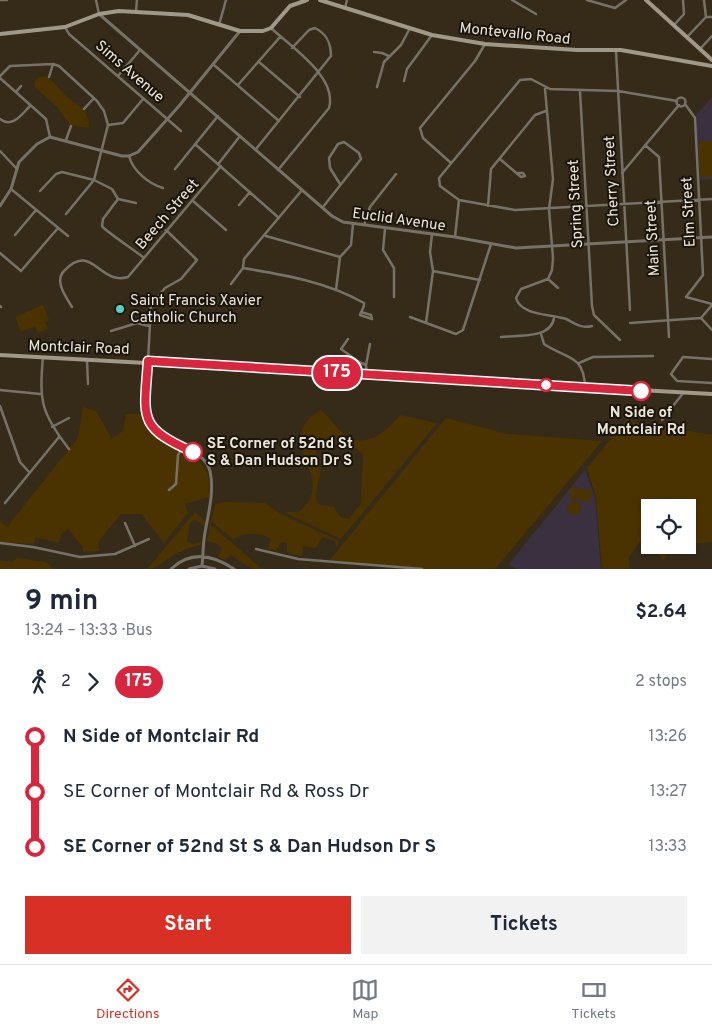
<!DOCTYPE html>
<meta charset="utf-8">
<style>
body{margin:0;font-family:Overpass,sans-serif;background:#f2f2f3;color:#1f2937;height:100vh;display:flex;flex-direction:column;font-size:19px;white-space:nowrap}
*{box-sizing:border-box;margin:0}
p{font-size:16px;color:#747a83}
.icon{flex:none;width:28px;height:28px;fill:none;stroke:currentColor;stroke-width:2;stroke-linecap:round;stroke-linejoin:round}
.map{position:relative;height:569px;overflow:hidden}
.sheet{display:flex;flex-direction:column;background:#fff;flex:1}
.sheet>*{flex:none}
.badge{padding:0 10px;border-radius:16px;font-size:18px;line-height:32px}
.fabs{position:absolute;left:641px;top:499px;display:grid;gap:10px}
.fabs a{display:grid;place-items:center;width:55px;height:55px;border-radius:0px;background:#fff;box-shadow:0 1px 4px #0004;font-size:25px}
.map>.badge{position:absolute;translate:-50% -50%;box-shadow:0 0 0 2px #fff}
.legs{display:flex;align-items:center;gap:8px;height:55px;padding:0 25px;font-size:16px}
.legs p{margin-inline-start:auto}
.summary{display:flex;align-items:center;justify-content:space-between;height:85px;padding:0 25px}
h1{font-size:28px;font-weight:700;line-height:38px}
.cta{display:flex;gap:10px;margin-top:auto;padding:10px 25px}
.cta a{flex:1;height:58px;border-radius:0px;background:#d93025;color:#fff;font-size:20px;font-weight:700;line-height:58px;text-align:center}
.cta a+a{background:#f2f2f3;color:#1f2937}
ul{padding:0 25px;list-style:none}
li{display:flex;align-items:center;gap:18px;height:55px;font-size:19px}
li i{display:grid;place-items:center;width:8px;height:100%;margin:0 6px;background:currentColor}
li i::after{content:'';width:12px;height:12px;margin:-6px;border:4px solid;border-radius:50%;background:#fff}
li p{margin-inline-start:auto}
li:first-child i{background:linear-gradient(#0000 50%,currentColor 0)}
li:last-child i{background:linear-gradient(currentColor 50%,#0000 0)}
.dock{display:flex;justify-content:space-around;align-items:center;height:70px;border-top:1px solid #e0e1e3;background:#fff;font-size:14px;color:#747a83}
.dock a{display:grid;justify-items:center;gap:2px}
.dock .current{color:#d93025}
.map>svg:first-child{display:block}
.education{fill:#3a3040}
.green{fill:#4a3300;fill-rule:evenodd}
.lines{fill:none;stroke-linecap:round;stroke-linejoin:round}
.minor{stroke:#767268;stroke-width:2.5}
.tertiary{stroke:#767268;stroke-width:3}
.secondary{stroke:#a09888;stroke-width:4}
.line-1-casing{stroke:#fff;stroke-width:11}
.line-1{stroke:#d7263d;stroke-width:8}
.poi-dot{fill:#56cec3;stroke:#1a150c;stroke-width:2}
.stop-1-dot{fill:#fff;stroke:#d7263d;stroke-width:2.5}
.labels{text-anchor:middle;stroke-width:4;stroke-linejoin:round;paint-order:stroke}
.street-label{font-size:15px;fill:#ece5d9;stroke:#1a150c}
.poi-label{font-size:15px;fill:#ece5d9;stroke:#1a150c;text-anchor:start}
.stop-label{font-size:15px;font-weight:bold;fill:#ece5d9;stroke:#1a150c}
</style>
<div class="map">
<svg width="712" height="569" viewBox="0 0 712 569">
<rect width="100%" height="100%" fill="#362b18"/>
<!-- education -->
<path class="education" d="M712,97V179L700,180L696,115Z
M585,470L595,497L601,569H518L508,565Z"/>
<!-- green -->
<path class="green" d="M41,77H46L53,82L66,96L85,111L89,122L88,128L70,125L59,109L34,86L36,79Z
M699,141H712V177H700Z
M43,305L49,320L45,322L48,329L38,333L35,326L21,332L15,317Z
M83,407L96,411L112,439L123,431L126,414H142C152,450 190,443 205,469C210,477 209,488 209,497L185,504L188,513L164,543L141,514H121L98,542L99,551L83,552V547L68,529L61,534L59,543L35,537L34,544L0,542V521L7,527L78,438Z
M321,410C328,416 341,434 349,438C369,447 390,429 400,415L437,423L341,539L284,512H299C341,477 268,441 321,410ZM325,442C339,444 341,450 357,449L363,454L361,503L349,519L340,517L334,507L318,504C313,495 318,485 320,476C321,467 318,458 315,449L317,444Z
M446,418L507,434L602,441L495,569H421L330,560Z
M626,420L712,435V542L688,544V508H650V544L643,537L629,557L630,569H602L596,497L587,468Z
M571,487L592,490L590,502L569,498Z
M567 508a7 7 0 1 1 14 0a7 7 0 1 1-14 0Z
M223,502L265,503L281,514L339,541L336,548L335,541L323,537L315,548L303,546L302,556L287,553V543L281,542L277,550L268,549L271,539C257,532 247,532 233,539L211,521L215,505Z
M195,512L206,522L204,526L195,520L190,523L187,541L192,544L201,542V545C190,547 181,551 171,557C161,562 158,569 147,569Z
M210,524L262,569H252L231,555L225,560L218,557L222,548L217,544L207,541Z
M651,545H675L664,560Z
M17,558L46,562L54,569H0V560L12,562Z"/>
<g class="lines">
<!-- minor -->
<path class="minor" d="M0,0H7
M96,0L99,14
M512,0L536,14
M587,0L615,8L626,0
M704,0L706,17
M345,8L347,0
M136,11L137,0
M706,17H712
M219,25L226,0
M674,25L684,14L683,0
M65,27L69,34L181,131
M271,28C291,47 338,77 329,108L278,170
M687,37L706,17
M700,49L712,36
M616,51L630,310
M374,52L382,53L389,56
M259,62L300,97
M214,65L279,121
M0,76L10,66L53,64L59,66L97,101L104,111L108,125L94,180L66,214
M118,76L140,50
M49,77L53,64
M0,78L46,119L50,137
M404,81L407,69L432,35
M238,85L280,37
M377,87L384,62L401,45L410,28
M545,89L553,179L549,209L553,258L552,270L548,279L521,289L516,298C521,316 552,314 566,319C575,323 581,329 592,326
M580,91L592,306L594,315L620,340
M16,92L21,86
M676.5 102a4.5 4.5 0 1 1 9 0a4.5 4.5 0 1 1-9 0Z
M685,104L695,118L703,275L686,297L712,304
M84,109L94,98
M0,119C12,129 22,114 30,106
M108,125L123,123L143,99
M66,140L71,126
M195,144L279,218
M645,145L659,157L669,337
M256,149L331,56C331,43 327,34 315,28L309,30L292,48
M0,151L17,169
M129,156C133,171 149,184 163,188
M500,159L521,177L525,176L523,173H518
M219,163L240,136
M451,163L423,138L420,128L475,61L485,44
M175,169L218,116
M622,173L679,105
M11,189L68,236
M40,191L56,174L62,172L94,180L112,189L118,199L103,219L102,226C105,231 136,251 144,258
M118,199L136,203
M459,200L515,210L712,199
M193,201L226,230
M239,205L250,192
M488,206L491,169L535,115L546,111
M323,207L361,159L359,153L344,142L338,144L329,158L330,168L340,184
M364,225L370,207L396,174
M385,229L383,250L394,268V297
M15,235L36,210
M266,236L340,257
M455,237L459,200L440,186L439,178L520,80L531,79L550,89L618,91L677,101
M0,253L21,271L58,228
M243,268C285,275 327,282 364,303C365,307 361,311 360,315L372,319L371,315L361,312
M433,271L480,280
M548,279L558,288
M231,284L243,268L244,259L302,190
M336,290L340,257L351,245L353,224
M0,306L1,307
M72,307C66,297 54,281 64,271C92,241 99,286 128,277L221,166
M410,317L456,334L463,330L491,244
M701,318L712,305
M426,323L433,271L430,252L432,234
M630,323L701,318L712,330
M111,331L137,323L149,326
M541,334L544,344C566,359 584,354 585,387
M501,337C518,335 551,339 554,318
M348,339L341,349L359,362L366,365L367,375
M43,357C39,401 41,413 69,449
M712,359L683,357L671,374L677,381L712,383
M87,361L88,384
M148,361L151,305L165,288L181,279L197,260L166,230
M579,363L593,357L653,356
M366,365L370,344
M0,390L40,394
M0,406L20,462L29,472
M662,420L684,392
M52,427L69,418
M169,490L176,484L178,455L182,448
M5,503L59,437
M125,523L135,546
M0,543L33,547L80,557L115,554L149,539
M256,549L298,559L422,569"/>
<!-- tertiary -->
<path class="tertiary" d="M99,14L332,216L343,222L455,237L516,248L712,237
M0,206L11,189L19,162L37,144L50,137L122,156H129L138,152L179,106L240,31
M148,362C147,379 142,399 146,415C155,449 203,443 210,471C215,494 207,517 204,539C203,548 203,557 202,566
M171,569C191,550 213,555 234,569
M189,569L202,566L215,569"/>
<!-- secondary -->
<path class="secondary" d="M320,0L432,35L485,44L577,50H621L712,66
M646,0L712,60
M0,34L65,27L99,14L119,11L188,15L240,31H263L271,28L290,6L307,0
M0,355L712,394"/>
</g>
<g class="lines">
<defs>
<path id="line-1" d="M193,452C137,427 144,418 148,361L641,391"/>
</defs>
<!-- line-1 casing -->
<use href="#line-1" class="line-1-casing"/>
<!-- line-1 -->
<use href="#line-1" class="line-1"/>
</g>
<!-- markers -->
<circle class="poi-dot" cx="120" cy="309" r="5"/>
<g class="stop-1-dot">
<circle cx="546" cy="385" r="6"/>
<circle cx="641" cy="391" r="9"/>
<circle cx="193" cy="452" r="9"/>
</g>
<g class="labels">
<!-- street labels -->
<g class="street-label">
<text transform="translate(515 33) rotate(6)" y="5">Montevallo Road</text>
<text transform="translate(130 71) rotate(41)" y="5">Sims Avenue</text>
<text transform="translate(611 181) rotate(-93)" y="5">Cherry Street</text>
<text transform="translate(575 204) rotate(-93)" y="5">Spring Street</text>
<text transform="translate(688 212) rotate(-93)" y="5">Elm Street</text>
<text transform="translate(167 214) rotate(-49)" y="5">Beech Street</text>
<text transform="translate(399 219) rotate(8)" y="5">Euclid Avenue</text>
<text transform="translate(652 238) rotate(-93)" y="5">Main Street</text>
<text transform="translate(79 347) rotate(2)" y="5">Montclair Road</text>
</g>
<!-- poi labels -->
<g class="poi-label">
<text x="130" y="305">Saint Francis Xavier<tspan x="130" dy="17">Catholic Church</tspan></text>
</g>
<!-- stop labels -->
<g class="stop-label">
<text x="641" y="417">N Side of<tspan x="641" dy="17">Montclair Rd</tspan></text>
<text x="207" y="448" text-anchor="start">SE Corner of 52nd St<tspan x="207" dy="17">S &amp; Dan Hudson Dr S</tspan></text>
</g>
</g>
</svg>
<div class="fabs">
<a><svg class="icon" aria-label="locate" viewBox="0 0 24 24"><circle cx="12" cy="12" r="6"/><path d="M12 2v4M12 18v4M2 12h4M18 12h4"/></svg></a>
</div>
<b class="badge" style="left:337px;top:373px;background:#d7263d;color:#fff">175</b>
</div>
<section class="sheet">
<div class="summary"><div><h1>9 min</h1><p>13:24 – 13:33 · Bus</p></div><b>$2.64</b></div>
<div class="legs"><svg class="icon" aria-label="walk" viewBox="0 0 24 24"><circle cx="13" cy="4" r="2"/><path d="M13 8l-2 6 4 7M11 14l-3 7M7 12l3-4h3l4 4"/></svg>2<svg class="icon" aria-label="forward" viewBox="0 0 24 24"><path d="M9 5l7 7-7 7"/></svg><b class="badge" style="background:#d7263d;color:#fff">175</b><p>2 stops</p></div>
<ul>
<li><i style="color:#d7263d"></i><b>N Side of Montclair Rd</b><p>13:26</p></li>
<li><i style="color:#d7263d"></i><span>SE Corner of Montclair Rd &amp; Ross Dr</span><p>13:27</p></li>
<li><i style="color:#d7263d"></i><b>SE Corner of 52nd St S &amp; Dan Hudson Dr S</b><p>13:33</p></li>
</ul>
<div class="cta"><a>Start</a><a>Tickets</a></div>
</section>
<nav class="dock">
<a class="current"><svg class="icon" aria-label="directions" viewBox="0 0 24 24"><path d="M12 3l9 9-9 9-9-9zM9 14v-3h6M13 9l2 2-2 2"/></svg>Directions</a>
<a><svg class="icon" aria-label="map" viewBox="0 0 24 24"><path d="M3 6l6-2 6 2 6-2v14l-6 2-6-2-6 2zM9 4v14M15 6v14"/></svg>Map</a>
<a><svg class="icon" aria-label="tickets" viewBox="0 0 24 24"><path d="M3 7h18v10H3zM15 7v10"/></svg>Tickets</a>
</nav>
